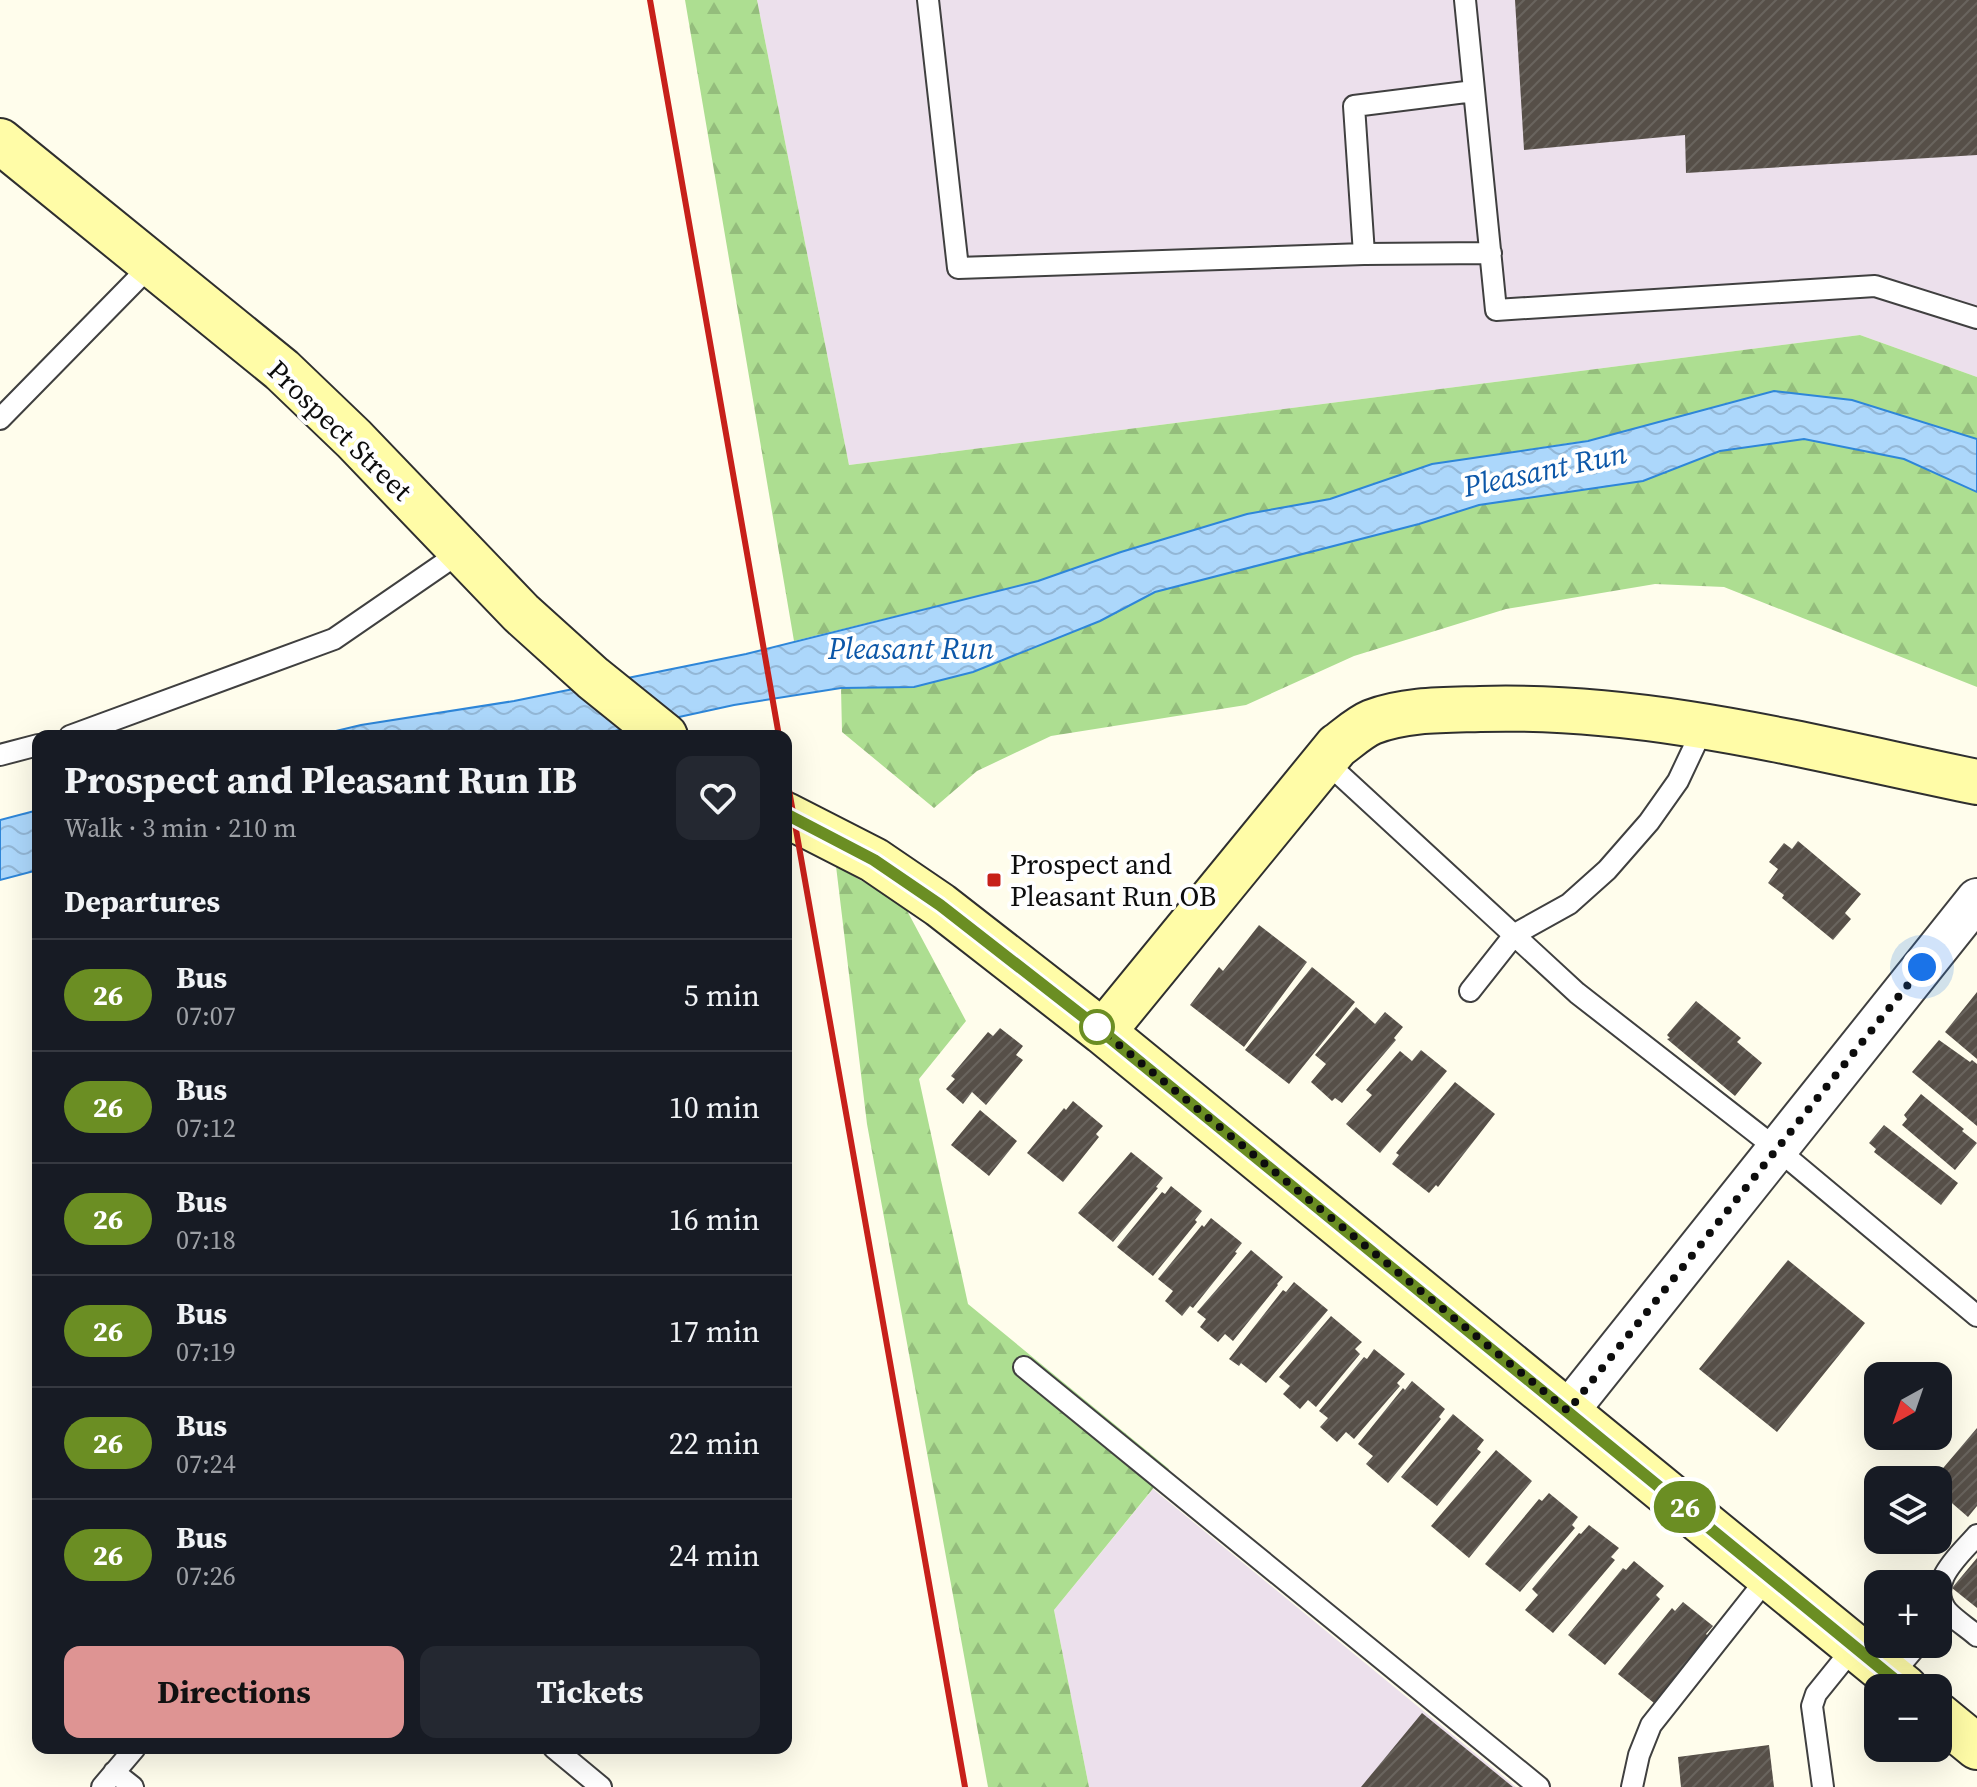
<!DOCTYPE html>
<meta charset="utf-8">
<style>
body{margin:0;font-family:"Source Serif 4",serif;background:#242831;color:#f1f3f6;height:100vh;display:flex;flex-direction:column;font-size:30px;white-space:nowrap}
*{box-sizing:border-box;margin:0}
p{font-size:26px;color:#9ea1a6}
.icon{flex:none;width:44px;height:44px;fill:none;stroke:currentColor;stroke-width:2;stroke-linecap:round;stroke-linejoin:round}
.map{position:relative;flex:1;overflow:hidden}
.side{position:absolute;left:32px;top:730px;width:760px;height:1024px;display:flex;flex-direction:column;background:#171b24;border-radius:16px;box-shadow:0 8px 32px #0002}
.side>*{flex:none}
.badge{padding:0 16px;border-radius:26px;font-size:28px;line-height:52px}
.needle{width:52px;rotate:220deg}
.controls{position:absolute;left:1864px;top:1362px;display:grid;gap:16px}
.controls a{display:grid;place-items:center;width:88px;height:88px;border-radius:16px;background:#171b24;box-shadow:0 8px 32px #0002;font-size:40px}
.you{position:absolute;width:40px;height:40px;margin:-20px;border:6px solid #fff;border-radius:50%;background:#1a73e8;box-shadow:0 0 0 12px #1a73e833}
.map>.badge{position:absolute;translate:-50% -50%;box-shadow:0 0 0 4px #fff}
h2{padding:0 32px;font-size:30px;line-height:72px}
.round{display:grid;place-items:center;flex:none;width:84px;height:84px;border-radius:16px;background:#242831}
.head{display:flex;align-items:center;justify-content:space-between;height:136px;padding:0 32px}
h1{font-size:38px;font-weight:700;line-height:60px}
.cta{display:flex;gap:16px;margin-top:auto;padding:16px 32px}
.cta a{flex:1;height:92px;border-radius:16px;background:#de9493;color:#111;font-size:32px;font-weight:700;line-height:92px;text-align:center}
.cta a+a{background:#242831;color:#f1f3f6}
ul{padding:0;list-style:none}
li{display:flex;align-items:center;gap:24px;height:112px;padding:0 32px;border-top:2px solid #363941}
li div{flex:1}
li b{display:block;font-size:30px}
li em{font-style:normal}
li .badge{min-width:88px;font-weight:700;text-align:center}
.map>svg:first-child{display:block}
.industrial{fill:#ece0ec}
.forest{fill:url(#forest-firs)}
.water{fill:url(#water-waves);stroke:#2e86d8;stroke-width:2}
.building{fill:url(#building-hatch)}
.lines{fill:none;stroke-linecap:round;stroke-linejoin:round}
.lane-casing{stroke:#404040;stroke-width:24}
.street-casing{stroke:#404040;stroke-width:44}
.secondary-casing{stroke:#2f2f2f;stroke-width:48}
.lane{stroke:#fff;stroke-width:20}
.street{stroke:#fff;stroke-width:40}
.secondary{stroke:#fffca7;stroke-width:44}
.rail{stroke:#c7201a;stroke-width:6}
.line-casing{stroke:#fff;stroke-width:18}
.line{stroke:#6b8e23;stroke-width:12}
.walk{stroke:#0d0d0d;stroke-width:8;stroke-dasharray:0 14.4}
.poi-dot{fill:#c7201a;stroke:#fff;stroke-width:3}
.stop-dot{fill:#fff;stroke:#6b8e23;stroke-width:4}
.labels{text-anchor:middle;stroke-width:8;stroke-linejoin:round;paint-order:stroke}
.street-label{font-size:28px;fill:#0d0d0d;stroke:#fff}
.poi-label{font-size:28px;fill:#0d0d0d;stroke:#fff;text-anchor:start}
.water-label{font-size:30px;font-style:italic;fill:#0c57a8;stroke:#fff}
</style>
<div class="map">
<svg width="1977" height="1787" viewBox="0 0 1977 1787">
<defs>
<pattern id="forest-firs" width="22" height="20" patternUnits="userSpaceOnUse" patternTransform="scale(2)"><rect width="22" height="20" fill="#adde91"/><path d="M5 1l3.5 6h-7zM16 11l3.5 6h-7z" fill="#94bd7c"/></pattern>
<pattern id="water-waves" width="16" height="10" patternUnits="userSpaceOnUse" patternTransform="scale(2)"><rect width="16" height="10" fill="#acd7fb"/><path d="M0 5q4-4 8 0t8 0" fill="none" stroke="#93b7d6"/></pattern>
<pattern id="building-hatch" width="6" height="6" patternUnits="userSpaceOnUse" patternTransform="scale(2)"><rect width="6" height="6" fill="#564f48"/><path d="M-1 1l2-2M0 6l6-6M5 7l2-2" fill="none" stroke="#69645e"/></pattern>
</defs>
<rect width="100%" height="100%" fill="#fffdec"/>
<!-- industrial -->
<path class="industrial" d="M757,0H1977V377L1860,335L849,465Z
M1153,1489L1516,1787H1089L1054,1610Z"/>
<!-- forest -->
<path class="forest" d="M685,0H757L849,465L1860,335L1977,377V439L1852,400L1432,464L1330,499L1247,514L1121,552L1038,581L794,641Z
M1804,439L1904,459L1977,492V687L1724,587L1655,584L1506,609L1354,656L1246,705L1051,736L977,771L934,808L842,732L841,688L914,687L1100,621L1155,592L1419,524L1479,505L1643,481L1720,451Z
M836,866L904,905L966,1021L919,1079L968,1304L1169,1469L1054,1610L1089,1787H988L867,1124Z"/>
<!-- water -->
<path class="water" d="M1774,391L1852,400L1977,439V492L1904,459L1804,439L1720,451L1643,481L1479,505L1419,524L1155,592L1100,621L973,672L914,687L841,688L734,705L592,736H315L361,725L514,701L746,654L1038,581L1121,552L1247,514L1330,499L1432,464L1588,441Z
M38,810V870L0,880V820Z"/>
<!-- building -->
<path class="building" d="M1515,0H1977V155L1686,173L1685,135L1524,150Z
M1798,841L1861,894L1845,913L1851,919L1833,940L1782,898L1784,895L1768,883L1778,869L1769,862L1784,843L1792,849Z
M1259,925L1307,962L1244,1047L1190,1005L1219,967L1223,971Z
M1312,967L1355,1002L1289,1084L1245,1050Z
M1977,992V1059L1945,1032Z
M1696,1001L1741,1038L1737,1042L1762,1063L1735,1096L1667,1039L1670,1038L1667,1035Z
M1356,1007L1375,1024L1385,1012L1403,1027L1394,1038L1396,1040L1342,1103L1335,1098L1332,1101L1311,1082L1326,1064L1315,1055Z
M1000,1028L1023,1046L1016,1055L1023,1060L986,1105L972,1092L963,1104L946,1089L955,1079L951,1076L988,1032L993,1036Z
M1939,1040L1970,1062L1972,1060L1977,1064V1126L1912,1072Z
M1421,1050L1447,1071L1380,1153L1346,1124L1372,1095L1366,1090L1400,1051L1412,1061Z
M1455,1082L1495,1114L1438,1187L1436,1185L1429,1193L1392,1164L1399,1155L1396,1153Z
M1921,1094L1964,1129L1962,1131L1977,1143L1955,1170L1902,1125L1907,1119L1904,1115Z
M1073,1101L1103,1126L1096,1134L1099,1137L1063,1182L1027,1153L1064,1108L1066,1110Z
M980,1110L1017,1141L989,1176L951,1145Z
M1884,1125L1958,1183L1941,1205L1874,1152L1876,1149L1869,1143Z
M1131,1152L1163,1178L1156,1187L1158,1188L1113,1242L1078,1213Z
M1171,1186L1202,1211L1195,1220L1197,1222L1153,1276L1117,1247L1162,1192L1165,1194Z
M1211,1218L1242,1243L1235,1252L1237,1253L1193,1308L1190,1306L1182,1316L1165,1301L1173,1291L1158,1279L1202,1225L1204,1227Z
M1251,1250L1283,1277L1277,1284L1278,1285L1233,1341L1225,1334L1218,1342L1200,1327L1206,1319L1197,1312Z
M1788,1260L1865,1323L1777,1432L1699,1369Z
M1294,1282L1328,1310L1266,1383L1241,1363L1239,1366L1229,1359L1283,1290L1286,1292Z
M1331,1316L1362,1342L1355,1349L1360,1354L1316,1407L1308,1400L1300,1409L1283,1394L1290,1386L1279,1377Z
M1374,1349L1405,1374L1397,1383L1400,1386L1354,1439L1346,1432L1337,1442L1320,1427L1328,1418L1319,1411L1364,1357L1367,1359Z
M1412,1381L1445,1409L1439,1417L1441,1419L1388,1483L1366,1464L1373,1456L1358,1444L1403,1388L1405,1390Z
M1453,1414L1484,1440L1477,1449L1481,1452L1437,1506L1401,1477Z
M1977,1428V1506L1968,1517L1938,1491V1480H1933Z
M1496,1450L1532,1481L1469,1558L1431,1526Z
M1549,1493L1578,1517L1572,1525L1575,1528L1520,1592L1485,1564L1539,1499L1542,1501Z
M1589,1525L1619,1548L1611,1557L1615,1560L1553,1633L1525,1610L1538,1595L1532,1589L1579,1533L1581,1534Z
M1977,1558V1608L1952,1588Z
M1634,1561L1664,1586L1656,1595L1660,1599L1605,1665L1568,1635L1623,1568L1626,1570Z
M1683,1602L1713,1626L1706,1634L1708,1636L1654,1703L1618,1674L1672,1608L1675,1611Z
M1422,1713L1513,1787H1361Z
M1769,1745L1774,1787H1681L1678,1757Z"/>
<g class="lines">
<defs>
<path id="lane" d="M928,0L958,268L1364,254L1491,253
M1465,0L1496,310L1875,286L1977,318
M1364,254L1354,106L1474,91
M0,419L152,264
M70,736L334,639L462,551
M0,755L38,745
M1325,761L1577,993L1777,1149L1977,1316
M1470,991L1515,934L1569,904L1607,870L1649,822L1678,781L1704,726
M1024,1367L1539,1787
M1977,1535C1960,1555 1925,1583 1947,1611C1955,1620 1968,1628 1977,1636
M1891,1676L1918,1644
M554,1748L601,1787
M114,1772L133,1787
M102,1787L135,1748
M1632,1787L1639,1755L1651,1725L1769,1576
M1823,1787L1812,1706L1816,1694L1854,1647"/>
<path id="street" d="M1568,1411L1977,899"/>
<path id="secondary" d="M0,141L282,370L354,439L521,613L593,678L665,736
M786,815L874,860L940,905L1103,1032L1905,1688
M1103,1032L1337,746C1348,738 1360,727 1372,722C1406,709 1445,710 1480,709C1650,704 1812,748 1977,782
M1938,1715L1977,1747"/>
</defs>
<!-- lane casing -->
<use href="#lane" class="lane-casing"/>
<!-- street casing -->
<use href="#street" class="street-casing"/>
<!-- secondary casing -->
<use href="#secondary" class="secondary-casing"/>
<!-- lane -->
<use href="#lane" class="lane"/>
<!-- street -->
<use href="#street" class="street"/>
<!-- secondary -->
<use href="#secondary" class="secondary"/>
<!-- rail -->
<path class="rail" d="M650,0L779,736
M786,773L965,1787"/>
</g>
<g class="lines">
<defs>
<path id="line" d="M786,814L874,860L940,905L1103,1032L1905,1688"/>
</defs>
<!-- line casing -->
<use href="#line" class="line-casing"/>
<!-- line -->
<use href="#line" class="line"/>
<!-- walk -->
<path class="walk" d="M1097,1027L1568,1411L1922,967"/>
</g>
<!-- markers -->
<rect class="poi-dot" x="986" y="872" width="16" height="16" rx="4"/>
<circle class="stop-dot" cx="1097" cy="1027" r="16"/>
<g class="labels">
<!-- street labels -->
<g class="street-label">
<text transform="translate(340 430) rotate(44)" y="10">Prospect Street</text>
</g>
<!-- poi labels -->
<g class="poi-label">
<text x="1010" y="874">Prospect and<tspan x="1010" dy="32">Pleasant Run OB</tspan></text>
</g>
<!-- water labels -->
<g class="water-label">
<text transform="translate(1545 470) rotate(-12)" y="10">Pleasant Run</text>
<text x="911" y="659">Pleasant Run</text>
</g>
</g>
</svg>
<div class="controls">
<a><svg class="needle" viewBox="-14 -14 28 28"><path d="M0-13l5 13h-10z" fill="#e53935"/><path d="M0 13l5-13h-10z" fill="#9ea1a6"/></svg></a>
<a><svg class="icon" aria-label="layers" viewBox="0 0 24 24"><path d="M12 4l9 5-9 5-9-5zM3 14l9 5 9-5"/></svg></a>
<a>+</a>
<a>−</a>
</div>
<div class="you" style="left:1922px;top:967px"></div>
<b class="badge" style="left:1685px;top:1507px;background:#6b8e23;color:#fff">26</b>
<section class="side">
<div class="head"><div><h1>Prospect and Pleasant Run IB</h1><p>Walk · 3 min · 210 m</p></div><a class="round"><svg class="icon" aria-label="heart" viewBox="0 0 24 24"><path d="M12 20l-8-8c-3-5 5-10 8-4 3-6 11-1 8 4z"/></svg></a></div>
<h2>Departures</h2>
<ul>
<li><span class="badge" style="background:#6b8e23;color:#fff">26</span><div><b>Bus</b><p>07:07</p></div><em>5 min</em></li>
<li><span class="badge" style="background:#6b8e23;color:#fff">26</span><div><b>Bus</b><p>07:12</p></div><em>10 min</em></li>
<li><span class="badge" style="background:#6b8e23;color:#fff">26</span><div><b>Bus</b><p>07:18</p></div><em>16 min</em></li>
<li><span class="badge" style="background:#6b8e23;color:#fff">26</span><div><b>Bus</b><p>07:19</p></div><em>17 min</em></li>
<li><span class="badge" style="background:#6b8e23;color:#fff">26</span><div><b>Bus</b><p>07:24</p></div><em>22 min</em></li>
<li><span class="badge" style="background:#6b8e23;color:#fff">26</span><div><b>Bus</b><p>07:26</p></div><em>24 min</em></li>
</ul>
<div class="cta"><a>Directions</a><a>Tickets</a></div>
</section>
</div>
